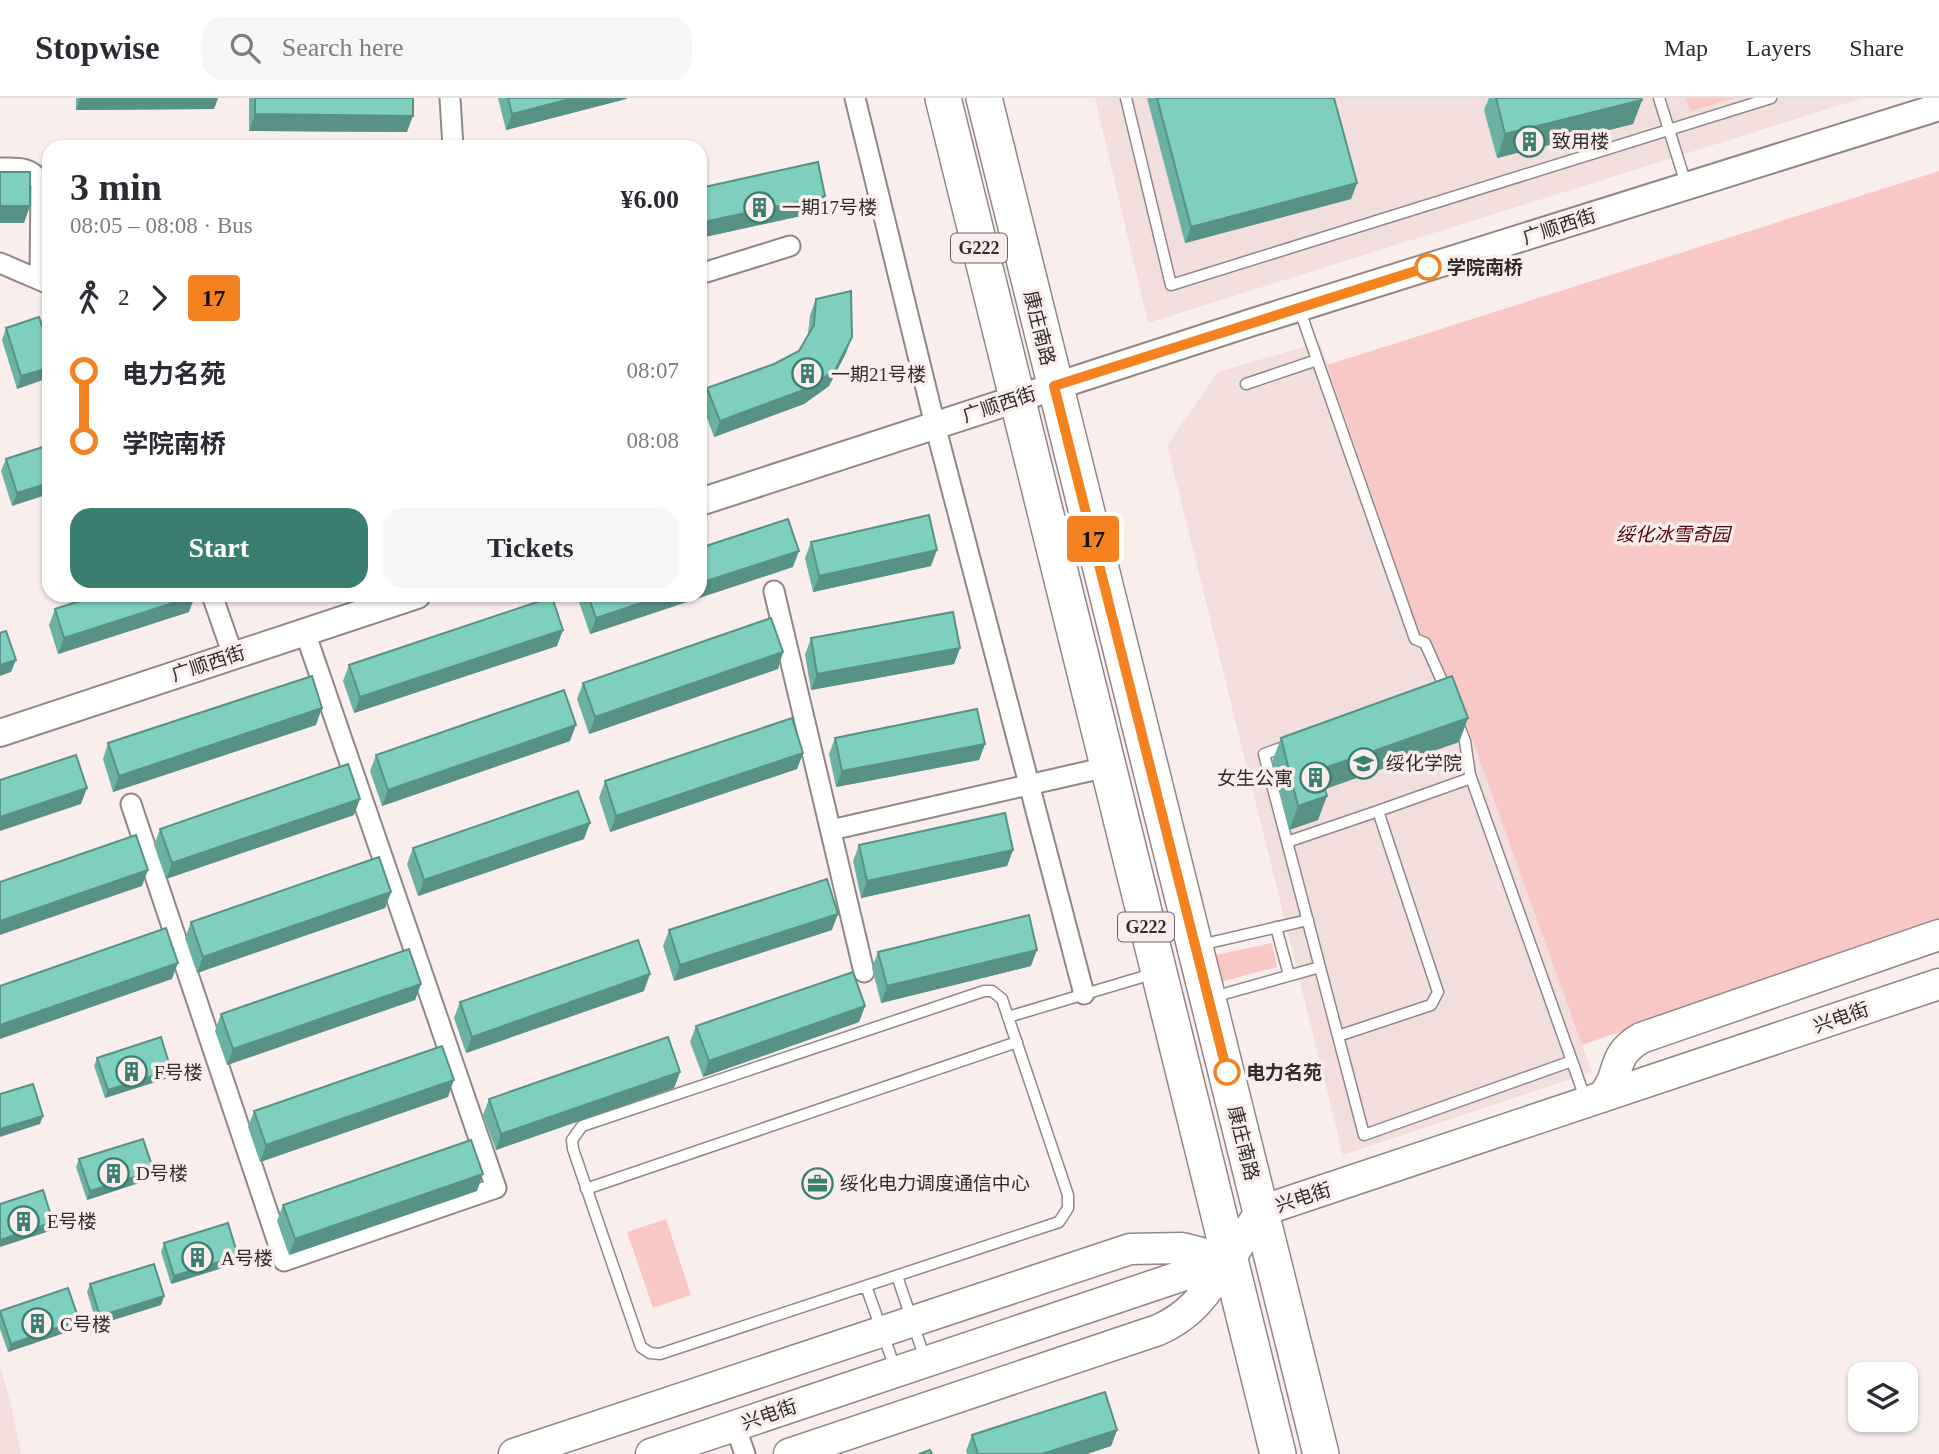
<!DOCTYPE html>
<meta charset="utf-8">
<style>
body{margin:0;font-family:"Times New Roman","Noto Sans SC",serif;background:#f7f7f7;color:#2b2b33;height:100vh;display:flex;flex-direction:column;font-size:26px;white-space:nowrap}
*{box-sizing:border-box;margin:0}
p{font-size:23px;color:#7c7c81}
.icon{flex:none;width:38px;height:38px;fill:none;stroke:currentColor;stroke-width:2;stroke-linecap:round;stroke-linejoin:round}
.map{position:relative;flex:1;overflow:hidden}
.side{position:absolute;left:42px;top:42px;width:665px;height:462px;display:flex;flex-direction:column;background:#fff;border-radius:21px;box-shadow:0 2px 5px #0004}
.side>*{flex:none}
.badge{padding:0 14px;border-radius:5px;font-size:24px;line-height:46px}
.fabs{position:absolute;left:1848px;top:1264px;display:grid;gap:14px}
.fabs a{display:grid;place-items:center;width:70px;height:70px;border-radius:14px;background:#fff;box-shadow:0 2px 5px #0004;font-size:35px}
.map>.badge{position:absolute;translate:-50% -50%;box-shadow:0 0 0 4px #fff}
.legs{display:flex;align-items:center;gap:10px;height:77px;padding:0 28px;font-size:23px}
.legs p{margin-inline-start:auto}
.head{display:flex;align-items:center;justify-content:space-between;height:119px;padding:0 28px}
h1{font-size:38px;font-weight:600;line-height:52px}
.button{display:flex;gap:14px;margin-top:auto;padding:14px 28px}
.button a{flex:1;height:80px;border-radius:21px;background:#3a7e72;color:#fff;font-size:28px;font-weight:600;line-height:80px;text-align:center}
.button a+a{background:#f7f7f7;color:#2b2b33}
ul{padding:0 28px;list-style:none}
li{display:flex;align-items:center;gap:24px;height:70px;font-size:26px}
li i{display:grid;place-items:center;width:10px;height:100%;margin:0 9px;background:currentColor}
li i::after{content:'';width:18px;height:18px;margin:-9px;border:5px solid;border-radius:50%;background:#fff}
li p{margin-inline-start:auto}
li:first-child i{background:linear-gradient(#0000 50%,currentColor 0)}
li:last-child i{background:linear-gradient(currentColor 50%,#0000 0)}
header{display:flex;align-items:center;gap:42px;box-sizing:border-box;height:98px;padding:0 35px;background:#fff;border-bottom:2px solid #e1e1e2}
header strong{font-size:33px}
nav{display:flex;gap:38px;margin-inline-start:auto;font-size:24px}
.search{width:490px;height:63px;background:#f7f7f7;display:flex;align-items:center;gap:18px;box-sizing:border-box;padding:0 24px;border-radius:21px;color:#7c7c81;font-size:26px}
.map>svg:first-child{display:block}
.built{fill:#f2dfdd}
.green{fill:#f8c8c4}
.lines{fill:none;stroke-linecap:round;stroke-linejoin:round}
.lane-casing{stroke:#918786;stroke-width:13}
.street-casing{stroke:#918786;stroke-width:23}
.secondary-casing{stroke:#918786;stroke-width:30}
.primary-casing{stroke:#918786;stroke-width:33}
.highway-casing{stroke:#918786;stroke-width:38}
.lane{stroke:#fff;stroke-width:10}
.street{stroke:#fff;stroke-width:19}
.secondary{stroke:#fff;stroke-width:26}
.primary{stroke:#fff;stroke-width:30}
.highway{stroke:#fff;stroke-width:35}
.wall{fill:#6cb2a4}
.shaded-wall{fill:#589186}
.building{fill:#7ecfbf;stroke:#589186;stroke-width:2}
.line-1-casing{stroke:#fff;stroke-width:16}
.line-1{stroke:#f58220;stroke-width:10}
.stop-1-dot{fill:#fff;stroke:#f58220;stroke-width:3.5}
.labels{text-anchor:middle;stroke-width:7;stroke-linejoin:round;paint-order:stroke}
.shield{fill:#faeeed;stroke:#6d6666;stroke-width:2}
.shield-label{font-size:18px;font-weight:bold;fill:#302c2c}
.poi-label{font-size:19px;fill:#302c2c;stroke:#faeeed;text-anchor:start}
.street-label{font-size:19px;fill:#302c2c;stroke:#faeeed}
.stop-label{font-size:19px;font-weight:bold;fill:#302c2c;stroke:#faeeed;text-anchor:start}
.park-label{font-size:19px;font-style:italic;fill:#54010a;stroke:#faeeed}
</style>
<header>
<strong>Stopwise</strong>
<div class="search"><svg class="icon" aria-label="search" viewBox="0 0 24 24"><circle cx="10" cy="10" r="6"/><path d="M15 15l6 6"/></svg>Search here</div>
<nav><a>Map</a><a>Layers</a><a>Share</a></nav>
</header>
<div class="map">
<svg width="1939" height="1356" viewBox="0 0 1939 1356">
<rect width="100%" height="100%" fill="#faeeed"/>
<!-- built -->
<path class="built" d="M1095,0H1863L1148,225Z
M1320,244L1420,536L1431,541L1459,605L1592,974L1343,1057L1167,347L1218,274Z
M0,1267L11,1307L21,1356H0Z"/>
<!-- green -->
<path class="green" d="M1686,0H1735L1690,13Z
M1939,73V824L1582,947L1459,605L1431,542L1420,536L1327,267Z
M1272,845L1277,869L1221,884L1215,857Z
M666,1121L691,1197L653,1210L627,1134Z"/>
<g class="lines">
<defs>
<path id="lane" d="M1126,0L1171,187L1771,0
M1659,0L1686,86
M1299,210L1415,541L1425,545L1447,594
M1246,286L1317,262
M1289,647L1264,656L1364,1037L1572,963L1470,677L1465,643L1458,625
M1287,744L1378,713
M1276,829L1289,877
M1200,847L1308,822
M984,893H992L1002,901L1068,1097V1110L1059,1124L660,1256L650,1255L641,1249L573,1051L572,1042L582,1028Z
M1213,899L1320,869
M1008,919L1152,876
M1338,938L1431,907L1438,894L1378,713L1471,680
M1572,963L1586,1003
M586,1091L1017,944
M897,1178L925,1261
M866,1188L895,1270"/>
<path id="street" d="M450,0L453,49
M855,0L935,327L1084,896
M0,70C18,70 30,68 41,84L40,182
M0,165L49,186
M700,176L790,148
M774,493L864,874
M212,497L233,557
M131,706L284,1163L496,1090L305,534
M831,732L1107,669
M735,1328L745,1356"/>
<path id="secondary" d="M700,404L1253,224L1939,9
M0,635L417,497"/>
<path id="primary" d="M1602,999C1623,975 1609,959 1641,940L1939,837
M514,1356L1130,1151L1182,1150L1229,1162C1206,1194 1194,1216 1158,1232L789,1356
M651,1356L1229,1162L1261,1113L1939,886"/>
<path id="highway" d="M943,0L1278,1356
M984,0L1321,1356"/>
</defs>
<!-- lane casing -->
<use href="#lane" class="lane-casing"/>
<!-- street casing -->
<use href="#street" class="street-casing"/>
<!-- secondary casing -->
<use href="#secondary" class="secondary-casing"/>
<!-- primary casing -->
<use href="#primary" class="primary-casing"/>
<!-- highway casing -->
<use href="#highway" class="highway-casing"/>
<!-- lane -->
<use href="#lane" class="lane"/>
<!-- street -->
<use href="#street" class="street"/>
<!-- secondary -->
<use href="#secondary" class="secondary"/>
<!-- primary -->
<use href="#primary" class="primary"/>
<!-- highway -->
<use href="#highway" class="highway"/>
</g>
<!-- wall -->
<path class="wall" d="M76,0H218L214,11L76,12Z
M249,0H413L407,34L249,33Z
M498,0H627L626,1L506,32Z
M1147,0H1334L1357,85L1351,101L1185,145Z
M1489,0H1641L1642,2L1633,26L1497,60L1484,12Z
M700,90L819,114L700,140Z
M816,201L846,255L829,288L804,306L714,339L702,306L707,290L774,266L799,253L808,236L810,217Z
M6,230L49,249L17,291L2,242Z
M49,347L12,408L1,373L6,361Z
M811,444L931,468L813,494L805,460Z
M793,469L590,536L579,504L582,497H700Z
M55,511L189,514L58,556L49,527Z
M811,540L960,550L954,566L811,592L805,557Z
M557,548L354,615L343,583L349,567Z
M783,554L778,571L589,636L577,601L583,585Z
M1468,620L1459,644L1325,691L1318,722L1289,732L1272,664L1281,640Z
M316,627L113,694L103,661L108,645Z
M835,640L985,646L979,662L836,689L829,656Z
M570,643L382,708L370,673L376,657Z
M803,655L797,671L610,734L599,700L605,683Z
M354,717L166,781L154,747L160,731Z
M584,741L418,798L407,766L413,750Z
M859,747L1013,752L1007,768L861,800L853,763Z
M391,794L385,810L197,875L185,840L191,824Z
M669,832H832L674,883L663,848Z
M878,854L1031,868L881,905L872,870Z
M421,886L415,902L227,967L215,933L221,916Z
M644,893L466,955L454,920L460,904Z
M865,908L859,924L703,979L690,944L696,928Z
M97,960L168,980L105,1000L94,968Z
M680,974L674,990L496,1052L483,1017L489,1001Z
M448,999L260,1064L248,1029L254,1013Z
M79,1061L151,1081L87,1102L76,1069Z
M477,1093L289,1157L277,1123L283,1107Z
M164,1145L238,1158L235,1166L171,1186L161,1154Z
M90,1186L164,1198L161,1207L97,1227L87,1194Z
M0,1213L76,1231L8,1254L0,1231Z
M1117,1332L1111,1348L1087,1356H967L966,1353L972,1337Z"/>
<!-- shaded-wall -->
<path class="shaded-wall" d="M80,0H218L214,11L76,12Z
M574,0H627L626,1L506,32L512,16Z
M1642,2L1633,26L1497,60L1505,36Z
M255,16L413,18L407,34L249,33Z
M1357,85L1351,101L1185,145L1191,129Z
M825,98L819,114L700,140V136L704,124Z
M0,108H30L24,125H0Z
M852,239L846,255L829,288L804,306L714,339L720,323Z
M49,270V280L17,291L21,278Z
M49,385V396L12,408L17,395Z
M937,452L931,468L813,494L819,478Z
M799,453L793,469L590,536L596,520L665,497H700V485Z
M235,497H246L233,501Z
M195,498L189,514L58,556L64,540Z
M563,532L557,548L354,615L360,599Z
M960,550L954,566L811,592L817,576Z
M783,554L778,571L589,636L595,619Z
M16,562L11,574L0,578V567Z
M322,610L316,627L113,694L119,678Z
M1468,620L1459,644L1311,696L1319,672Z
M576,627L570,643L382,708L388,692Z
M985,646L979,662L836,689L842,673Z
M803,655L797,671L610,734L616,718Z
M87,690L81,706L0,733V719Z
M1327,698L1318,722L1289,732L1298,708Z
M360,701L354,717L166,781L172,765Z
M590,725L584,741L418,798L424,782Z
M1013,752L1007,768L861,800L867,783Z
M148,772L142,788L0,837V823Z
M391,794L385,810L197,875L203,859Z
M838,816L832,832L674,883L680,867Z
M1037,852L1031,868L881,905L887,888Z
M178,865L172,881L0,941V927Z
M650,876L644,893L466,955L472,939Z
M421,886L415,902L227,967L233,951Z
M865,908L859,924L703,979L709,963Z
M171,972L168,980L105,1000L108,992Z
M680,974L674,990L496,1052L501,1036Z
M454,982L448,999L260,1064L266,1047Z
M43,1018L40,1026L0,1039V1031Z
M154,1073L151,1081L87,1102L90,1093Z
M483,1076L477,1093L289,1157L295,1141Z
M53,1124L50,1133L0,1149V1142Z
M238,1158L235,1166L171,1186L174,1178Z
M164,1198L161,1207L97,1227L100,1218Z
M79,1222L76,1231L8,1254L11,1246Z
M1117,1332L1111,1348L1087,1356H1042Z"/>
<!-- building -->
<path class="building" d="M255,0H413V18L255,16Z
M508,0H574L512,16Z
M1157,0H1334L1357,85L1191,129Z
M1496,0H1641L1642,2L1505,36Z
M818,64L825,98L704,124L700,106V90Z
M0,74H30V108H0Z
M851,193L852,239L835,272L809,290L720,323L707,290L774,266L799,253L814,227L816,201Z
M39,219L49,249V270L21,278L6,230Z
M49,347V385L17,395L6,361Z
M929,417L937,452L819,478L811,444Z
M788,421L799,453L700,485V450Z
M98,497H194L195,498L64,540L55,511Z
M588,497H665L596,520Z
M552,499L563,532L360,599L349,567Z
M953,514L960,550L817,576L811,540Z
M771,520L783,554L595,619L583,585Z
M6,533L16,562L0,567V535Z
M312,578L322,610L119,678L108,645Z
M1452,578L1468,620L1319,672L1327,698L1298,708L1281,640Z
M564,592L576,627L388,692L376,657Z
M977,611L985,646L842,673L835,640Z
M792,620L803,655L616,718L605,683Z
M76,657L87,690L0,719V682Z
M348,666L360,701L172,765L160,731Z
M578,693L590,725L424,782L413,750Z
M1005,715L1013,752L867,783L859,747Z
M136,737L148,772L0,823V784Z
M379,759L391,794L203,859L191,824Z
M827,781L838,816L680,867L669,832Z
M1029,817L1037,852L887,888L878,854Z
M166,830L178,865L0,927V888Z
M638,842L650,876L472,939L460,904Z
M409,851L421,886L233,951L221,916Z
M853,874L865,908L709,963L696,928Z
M161,939L171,972L108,992L97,960Z
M668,939L680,974L501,1036L489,1001Z
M442,948L454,982L266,1047L254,1013Z
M33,986L43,1018L0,1031V996Z
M143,1041L154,1073L90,1093L79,1061Z
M471,1042L483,1076L295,1141L283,1107Z
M43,1092L53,1124L0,1142V1106Z
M228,1125L238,1158L174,1178L164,1145Z
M154,1166L164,1198L100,1218L90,1186Z
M68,1190L79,1222L11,1246L0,1213Z
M1105,1294L1117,1332L1042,1356H978L972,1337Z
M930,1352L932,1356H919Z"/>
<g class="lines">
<defs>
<path id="line-1" d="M1227,974L1054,288L1428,169"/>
</defs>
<!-- line-1 casing -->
<use href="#line-1" class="line-1-casing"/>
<!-- line-1 -->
<use href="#line-1" class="line-1"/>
</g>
<!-- icons -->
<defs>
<symbol id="building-ring" viewBox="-11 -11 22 22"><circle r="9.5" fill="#faeeed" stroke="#3a7e72" stroke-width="1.5"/><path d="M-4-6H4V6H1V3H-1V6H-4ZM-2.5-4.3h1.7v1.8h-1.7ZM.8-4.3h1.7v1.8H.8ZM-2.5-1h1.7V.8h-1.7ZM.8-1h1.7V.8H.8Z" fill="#3a7e72"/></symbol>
<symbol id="university-ring" viewBox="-11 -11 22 22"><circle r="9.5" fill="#faeeed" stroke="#3a7e72" stroke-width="1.5"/><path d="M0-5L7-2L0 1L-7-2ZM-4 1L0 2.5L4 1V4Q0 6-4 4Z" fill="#3a7e72"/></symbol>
<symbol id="office-ring" viewBox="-11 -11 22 22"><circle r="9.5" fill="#faeeed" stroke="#3a7e72" stroke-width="1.5"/><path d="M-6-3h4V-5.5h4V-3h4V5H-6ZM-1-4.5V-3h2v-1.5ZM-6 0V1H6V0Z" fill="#3a7e72"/></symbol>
</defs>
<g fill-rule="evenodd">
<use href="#building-ring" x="1512" y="26" width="35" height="35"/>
<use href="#building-ring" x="742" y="92" width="35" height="35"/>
<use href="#building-ring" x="790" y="258" width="35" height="35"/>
<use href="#university-ring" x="1346" y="648" width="35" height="35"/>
<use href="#building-ring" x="1298" y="662" width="35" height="35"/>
<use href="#building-ring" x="114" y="956" width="35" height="35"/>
<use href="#building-ring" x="96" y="1058" width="35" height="35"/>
<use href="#office-ring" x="800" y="1068" width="35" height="35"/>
<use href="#building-ring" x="6" y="1106" width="35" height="35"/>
<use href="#building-ring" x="180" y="1142" width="35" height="35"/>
<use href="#building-ring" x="20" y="1208" width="35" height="35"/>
</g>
<!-- markers -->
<g class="stop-1-dot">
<circle cx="1428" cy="169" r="12"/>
<circle cx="1227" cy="974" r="12"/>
</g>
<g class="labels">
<!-- shield labels -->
<g class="shield">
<rect x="951" y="135.5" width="56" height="29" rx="5"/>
<rect x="1118" y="814.5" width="56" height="29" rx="5"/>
</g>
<g class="shield-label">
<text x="979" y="156">G222</text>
<text x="1146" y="835">G222</text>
</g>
<!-- poi labels -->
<g class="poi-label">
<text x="1552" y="50">致用楼</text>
<text x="782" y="116">一期17号楼</text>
<text x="831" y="283">一期21号楼</text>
<text x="1386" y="672">绥化学院</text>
<text x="1293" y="687" text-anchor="end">女生公寓</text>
<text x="154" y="981">F号楼</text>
<text x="136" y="1082">D号楼</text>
<text x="840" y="1092">绥化电力调度通信中心</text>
<text x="47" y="1130">E号楼</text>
<text x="221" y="1167">A号楼</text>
<text x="60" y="1233">C号楼</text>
</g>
<!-- street labels -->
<g class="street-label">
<text transform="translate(1559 128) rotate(-18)" y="7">广顺西街</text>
<text transform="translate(1040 230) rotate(76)" y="7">康庄南路</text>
<text transform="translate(999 306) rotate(-18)" y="7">广顺西街</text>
<text transform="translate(208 565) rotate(-18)" y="7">广顺西街</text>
<text transform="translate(1841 919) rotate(-19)" y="7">兴电街</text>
<text transform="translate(1244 1045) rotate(76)" y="7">康庄南路</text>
<text transform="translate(1303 1099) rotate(-18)" y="7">兴电街</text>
<text transform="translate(769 1316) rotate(-19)" y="7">兴电街</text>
</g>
<!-- stop labels -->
<g class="stop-label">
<text x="1447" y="176">学院南桥</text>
<text x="1246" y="981">电力名苑</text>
</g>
<!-- park labels -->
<g class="park-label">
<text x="1673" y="443">绥化冰雪奇园</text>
</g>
</g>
</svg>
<div class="fabs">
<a><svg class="icon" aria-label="layers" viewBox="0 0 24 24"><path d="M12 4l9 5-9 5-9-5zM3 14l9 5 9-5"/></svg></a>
</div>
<b class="badge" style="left:1093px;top:441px;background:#f58220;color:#111">17</b>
<section class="side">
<div class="head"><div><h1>3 min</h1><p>08:05 – 08:08 · Bus</p></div><b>¥6.00</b></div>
<div class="legs"><svg class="icon" aria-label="walk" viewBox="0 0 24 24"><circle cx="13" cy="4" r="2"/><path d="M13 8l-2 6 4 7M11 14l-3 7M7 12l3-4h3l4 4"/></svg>2<svg class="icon" aria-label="forward" viewBox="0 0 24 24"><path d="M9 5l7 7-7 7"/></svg><b class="badge" style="background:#f58220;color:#111">17</b></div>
<ul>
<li><i style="color:#f58220"></i><b>电力名苑</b><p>08:07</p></li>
<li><i style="color:#f58220"></i><b>学院南桥</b><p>08:08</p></li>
</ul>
<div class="button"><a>Start</a><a>Tickets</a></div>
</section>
</div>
